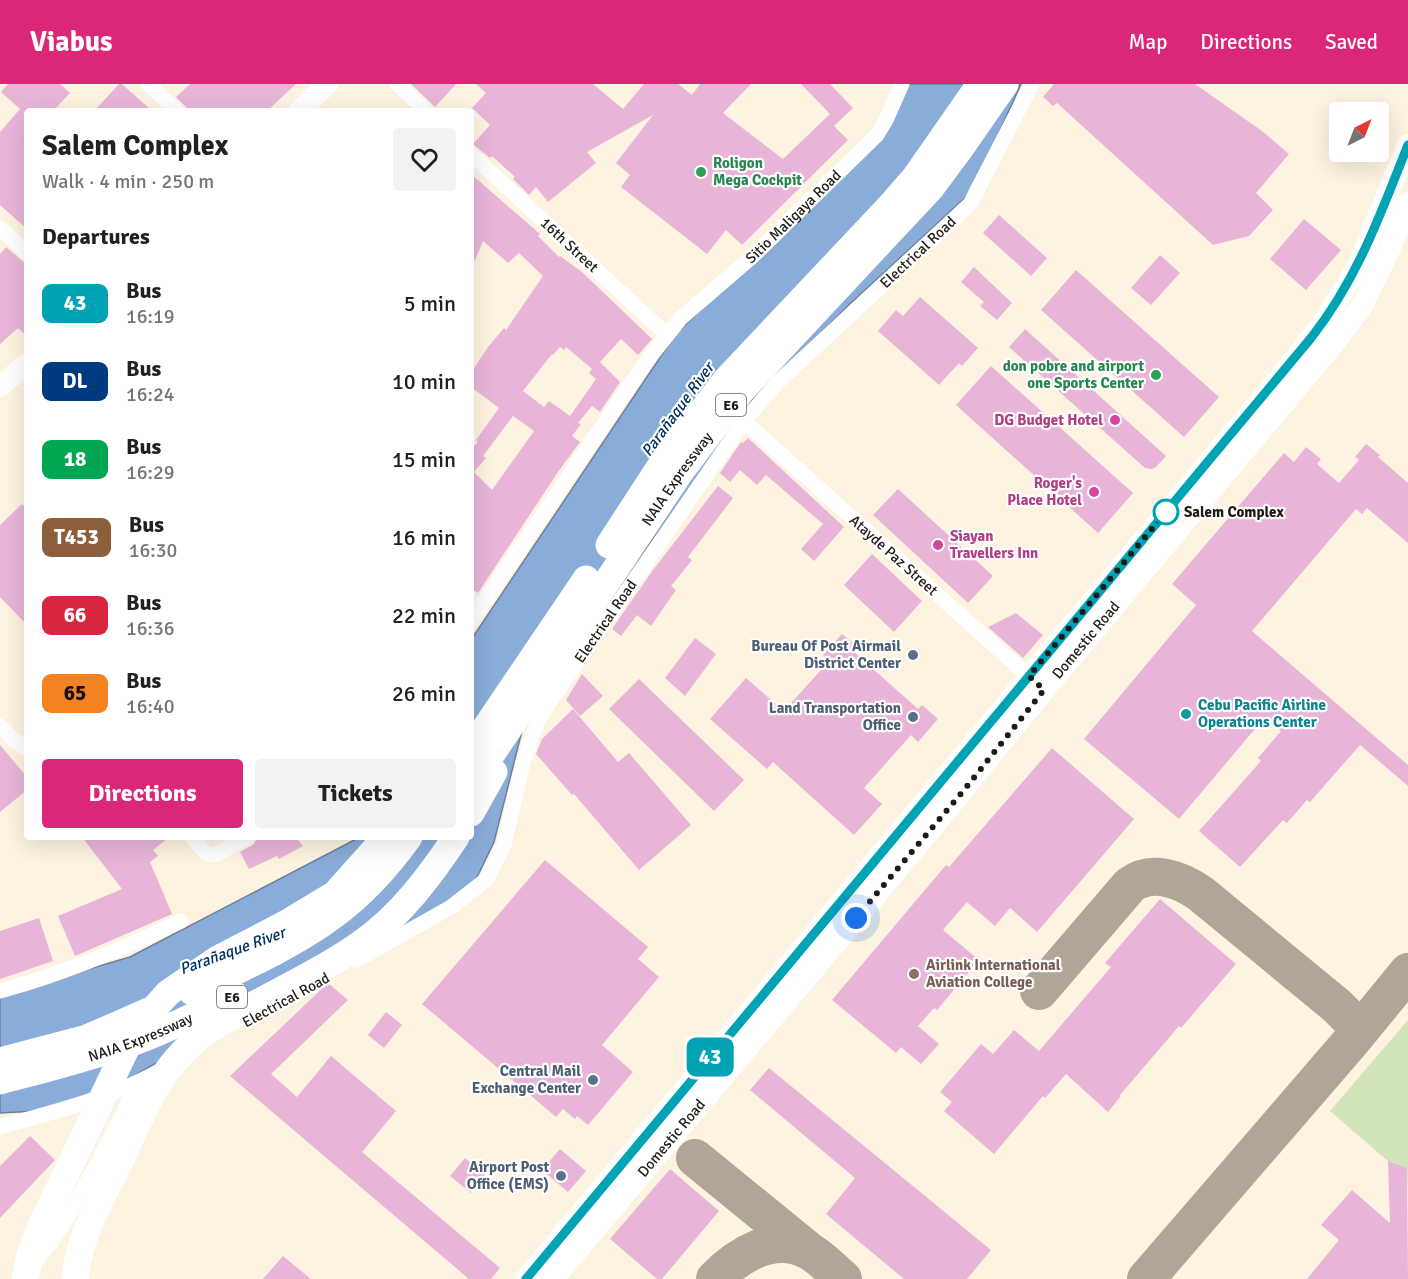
<!DOCTYPE html>
<meta charset="utf-8">
<style>
body{margin:0;font-family:Signika,sans-serif;background:#f2f2f2;color:#202124;height:100vh;display:flex;flex-direction:column;font-size:22px;white-space:nowrap}
*{box-sizing:border-box;margin:0}
p{font-size:20px;color:#757577}
.icon{flex:none;width:33px;height:33px;fill:none;stroke:currentColor;stroke-width:2;stroke-linecap:round;stroke-linejoin:round}
.map{position:relative;flex:1;overflow:hidden}
.details{position:absolute;left:24px;top:24px;width:450px;height:732px;display:flex;flex-direction:column;background:#fff;border-radius:6px;box-shadow:0 6px 24px #0002}
.details>*{flex:none}
.badge{padding:0 12px;border-radius:9px;font-size:21px;line-height:39px}
.needle{width:39px;rotate:42deg}
.fabs{position:absolute;left:1329px;top:18px;display:grid;gap:12px}
.fabs a{display:grid;place-items:center;width:60px;height:60px;border-radius:6px;background:#fff;box-shadow:0 6px 24px #0002;font-size:30px}
.you{position:absolute;width:30px;height:30px;margin:-15px;border:4px solid #fff;border-radius:50%;background:#1a73e8;box-shadow:0 0 0 9px #1a73e833}
.map>.badge{position:absolute;translate:-50% -50%;box-shadow:0 0 0 3px #fff}
h2{padding:0 18px;font-size:22px;line-height:54px}
.round{display:grid;place-items:center;flex:none;width:63px;height:63px;border-radius:6px;background:#f2f2f2}
.overview{display:flex;align-items:center;justify-content:space-between;height:102px;padding:0 18px}
h1{font-size:28px;font-weight:800;line-height:45px}
.primary-button{display:flex;gap:12px;margin-top:auto;padding:12px 18px}
.primary-button a{flex:1;height:69px;border-radius:6px;background:#db2777;color:#fff;font-size:24px;font-weight:800;line-height:69px;text-align:center}
.primary-button a+a{background:#f2f2f2;color:#202124}
ul{padding:0;list-style:none}
li{display:flex;align-items:center;gap:18px;height:78px;padding:0 18px}
li div{flex:1}
li b{display:block;font-size:22px}
li em{font-style:normal}
li .badge{min-width:66px;font-weight:700;text-align:center}
header{display:flex;align-items:center;gap:36px;box-sizing:border-box;height:84px;padding:0 30px;background:#db2777;color:#fff}
header strong{font-size:28px}
nav{display:flex;gap:33px;margin-inline-start:auto;font-size:21px}
.map>svg:first-child{display:block}
.green{fill:#d1e4ba}
.water{fill:#8aacd8;stroke:#6a809d;stroke-width:1.5}
.lines{fill:none;stroke-linecap:round;stroke-linejoin:round}
.taxiway{stroke:#afa698;stroke-width:38}
.building{fill:#e8b5d9;fill-rule:evenodd}
.minor{stroke:#fff;stroke-width:15}
.secondary{stroke:#fff;stroke-width:21}
.primary{stroke:#fff;stroke-width:22}
.motorway{stroke:#fff;stroke-width:27}
.line-casing{stroke:#fff;stroke-width:14}
.line{stroke:#00a3b4;stroke-width:9}
.walk{stroke:#1f1b14;stroke-width:6;stroke-dasharray:0 10.8}
.leisure-dot{fill:#2e9e5b;stroke:#fff;stroke-width:2}
.hotel-dot{fill:#d1479c;stroke:#fff;stroke-width:2}
.stop-dot{fill:#fff;stroke:#00a3b4;stroke-width:3}
.service-dot{fill:#5c6f8a;stroke:#fff;stroke-width:2}
.culture-dot{fill:#0f9aa8;stroke:#fff;stroke-width:2}
.education-dot{fill:#8d6e63;stroke:#fff;stroke-width:2}
.labels{text-anchor:middle;stroke-width:4.5;stroke-linejoin:round;paint-order:stroke}
.shield{fill:#fff;stroke:#625f5a;stroke-width:1.5}
.shield-label{font-size:14px;font-weight:bold;fill:#1f1b14}
.leisure-label{font-size:15px;font-weight:bold;fill:#27864d;stroke:#fff;text-anchor:start}
.street-label{font-size:15px;fill:#1f1b14;stroke:#fff}
.hotel-label{font-size:15px;font-weight:bold;fill:#b23c85;stroke:#fff;text-anchor:end}
.stop-label{font-size:15px;font-weight:bold;fill:#1f1b14;stroke:#fff;text-anchor:start}
.service-label{font-size:15px;font-weight:bold;fill:#4e5e75;stroke:#fff;text-anchor:end}
.culture-label{font-size:15px;font-weight:bold;fill:#0d838f;stroke:#fff;text-anchor:start}
.education-label{font-size:15px;font-weight:bold;fill:#785e54;stroke:#fff;text-anchor:start}
.water-label{font-size:16px;font-style:italic;fill:#002f63;stroke:#fff}
</style>
<header>
<strong>Viabus</strong>
<nav><a>Map</a><a>Directions</a><a>Saved</a></nav>
</header>
<div class="map">
<svg width="1408" height="1195" viewBox="0 0 1408 1195">
<rect width="100%" height="100%" fill="#fef2e0"/>
<!-- green -->
<path class="green" d="M1408,936V1111L1407,1084L1388,1077L1330,1027Z"/>
<!-- water -->
<path class="water" d="M909,0H1021L981,89L965,114L851,219L749,320L645,467L593,546L523,643L494,758L467,814L309,893L109,1006L37,1027L0,1029V911L130,873L360,753H471V556L675,251L883,48Z"/>
<g class="lines">
<!-- taxiway -->
<path class="taxiway" d="M1039,907L1130,801C1152,785 1180,795 1201,810L1337,922L1353,938L1354,954
M695,1074L808,1166
M715,1195C738,1171 773,1149 807,1166C820,1172 832,1186 843,1195
M1146,1195L1354,954L1408,888"/>
</g>
<!-- building -->
<path class="building" d="M8,0H60L70,9L53,27H27V145L0,121V48L20,25L1,8Z
M119,0H122L152,27H94Z
M190,0H296L267,27H190L176,13Z
M411,0H456L435,23Z
M476,0H593L623,25L644,0H678L692,11L700,0H751L723,29L783,75L830,30L801,0H830L853,24L834,42L848,56L742,161L726,146L707,170L621,103L630,91L616,79L653,31L587,68L596,79L548,118L536,103L529,111L513,95L515,93L492,72L490,74L473,60L490,41L472,24L486,9Z
M1054,0H1195L1262,47L1289,70L1256,109L1273,126L1249,152L1213,161L1057,19L1053,22L1043,13Z
M471,90L540,150L538,152L559,173L560,172L582,188L652,255L638,271L621,255L600,278L620,298L600,328L592,322L578,339L581,340L572,352L580,358L558,388L478,509L471,504V361L473,363L478,358L476,356L499,324L471,303V289L488,263L504,244L506,246L543,192L519,169L508,179L483,157L471,186ZM560,263L564,266L566,263L592,285L589,289L596,295L570,332L549,317L544,323L523,307L552,270L553,271ZM513,332L534,347L492,406L474,388L486,374L483,372Z
M999,131L1047,174L1031,192L983,149Z
M1304,135L1341,166L1306,206L1270,175Z
M6,163L27,181V252L18,244L0,260V170Z
M1160,171L1180,189L1151,221L1131,204Z
M974,183L1012,219L997,236L980,222L984,218L961,198Z
M1076,186L1219,313L1184,353L1041,226Z
M920,213L978,264L962,282L959,279L939,301L878,247L896,226L903,232Z
M1025,245L1166,372L1156,383L1152,385L1145,384L1009,263Z
M991,282L1133,409L1098,449L956,321Z
M748,354L844,443L814,477L801,465L823,440L766,391L757,401L740,386L730,398L720,389L741,358L743,359Z
M1366,360L1380,371L1378,373L1408,399V459L1367,424L1362,430L1356,425L1252,547L1408,681V702L1360,661L1310,718L1307,716L1287,739L1283,736L1240,783L1199,747L1261,677L1258,674L1281,647L1265,633L1179,735L1084,655L1196,521L1172,500L1284,369L1294,378L1306,363L1321,375L1317,380L1339,399L1359,376L1355,373Z
M718,402L733,414L688,473L692,476L671,502L676,506L651,542L637,531L621,552L612,545L653,486Z
M898,405L993,492L968,519L873,431Z
M22,420L27,426V541L0,513V441Z
M872,470L922,517L894,548L844,501Z
M1016,529L1043,551L1023,574L988,543Z
M842,550L857,563L853,567L918,625L922,621L938,635L918,658L911,651L864,704L882,720L854,751L773,678L767,685L710,635L746,594L784,627L829,577L823,571Z
M695,554L716,570L685,612L665,594Z
M582,590L603,612L580,632L566,616Z
M639,595L744,696L714,727L609,625Z
M573,625L618,678L629,669L691,741L639,786L574,710L572,711L536,670L542,655Z
M0,661L27,693V706L0,728Z
M1052,664L1134,735L1037,848L1010,824L995,842L967,818L943,846L979,876L937,926L934,924L918,942L939,960L921,980L901,963L896,969L832,916L946,781L949,783Z
M82,753H169L153,766L158,772L150,778L172,830L75,872L58,832L122,805Z
M258,753H296L303,762L279,775L277,772L249,785L240,768L253,761Z
M545,776L648,863L638,875L659,893L602,961L633,988L588,1041L577,1032L575,1035L563,1025L556,1033L422,920Z
M1160,815L1236,880L1181,944L1179,942L1120,1011L1121,1012L1108,1028L1066,990L1045,1014L1043,1012L994,1070L944,1027L952,1018L940,1008L981,960L993,970L1014,946L1039,967L1111,883L1105,879Z
M39,834L53,877L0,895V847Z
M328,899L348,916L271,990L297,1013L331,972L396,1027L362,1068L500,1184L491,1195H469L230,992Z
M386,928L402,941L384,964L368,951Z
M769,984L991,1166L967,1195H904L826,1130L855,1094L750,1006Z
M30,1052L55,1076L0,1134V1082Z
M560,1065L586,1087L568,1108L542,1086Z
M465,1074L485,1091L471,1109L450,1092Z
M1388,1077L1407,1084L1408,1195H1307L1339,1156L1321,1141L1352,1106L1390,1139Z
M670,1085L719,1127L662,1195H657L610,1155Z
M283,1172L311,1195H263Z"/>
<g class="lines">
<!-- minor -->
<g class="minor">
<path d="M148,0L177,27"/>
<path d="M397,0L426,27"/>
<path id="s1" d="M471,70L667,251"/>
<path d="M0,144L27,169"/>
<path id="s2" d="M744,337L1035,598"/>
<path id="s3" d="M471,537L645,279L681,234L754,171L877,51L886,36L902,0"/>
<path d="M0,642L14,656L27,665"/>
<path d="M192,753C199,761 204,772 215,771L248,753"/>
<path id="s4" d="M357,876L451,823L487,795L504,761L523,678L540,632L744,337L778,298L970,120L1032,0"/>
<path d="M0,907C63,890 123,865 181,837"/>
<path d="M0,1043C56,1027 112,1014 163,985"/>
<path d="M33,1180C54,1158 68,1133 82,1107C102,1072 120,1036 137,1000"/>
</g>
<!-- secondary -->
<path class="secondary" d="M299,27L328,0
M0,303L27,279"/>
<!-- primary -->
<g class="primary">
<path d="M526,1195L1294,276L1325,236L1358,182L1408,61"/>
<path id="s5" d="M553,1195L927,750L1044,606L1329,265L1362,222L1390,164L1408,119"/>
</g>
<!-- motorway -->
<g class="motorway">
<path d="M609,461L663,378L726,296L890,122L916,92L980,0"/>
<path d="M471,665L586,495"/>
<path id="s6" d="M471,701L679,390L742,306L931,104L960,65L1005,0"/>
<path d="M471,729L494,688"/>
<path d="M192,908C238,886 293,862 333,832C363,810 388,782 409,753"/>
<path d="M0,977L87,954L149,927"/>
<path id="s7" d="M0,997C45,985 90,974 134,958C169,945 202,928 235,911"/>
<path d="M25,1195L30,1171L40,1144L135,946L168,909L216,876L285,840L335,810L386,753"/>
<path d="M75,1195C79,1153 99,1118 118,1081C137,1042 153,998 184,967C202,948 225,936 248,924C286,903 327,884 363,858C401,831 430,792 456,753"/>
</g>
</g>
<g class="lines">
<defs>
<path id="line" d="M526,1195L1311,254C1358,194 1380,131 1408,61"/>
</defs>
<!-- line casing -->
<use href="#line" class="line-casing"/>
<!-- line -->
<use href="#line" class="line"/>
<!-- walk -->
<path class="walk" d="M856,834L964,706L1044,606L1029,592L1166,428"/>
</g>
<!-- markers -->
<g class="leisure-dot">
<circle cx="701" cy="88" r="6"/>
<circle cx="1156" cy="291" r="6"/>
</g>
<g class="hotel-dot">
<circle cx="1115" cy="336" r="6"/>
<circle cx="1094" cy="408" r="6"/>
<circle cx="938" cy="461" r="6"/>
</g>
<circle class="stop-dot" cx="1166" cy="428" r="12"/>
<g class="service-dot">
<circle cx="913" cy="571" r="6"/>
<circle cx="913" cy="633" r="6"/>
<circle cx="593" cy="996" r="6"/>
<circle cx="561" cy="1092" r="6"/>
</g>
<circle class="culture-dot" cx="1186" cy="630" r="6"/>
<circle class="education-dot" cx="914" cy="890" r="6"/>
<g class="labels">
<!-- shield labels -->
<g class="shield">
<rect x="716" y="310" width="30" height="22" rx="4.5"/>
<rect x="217" y="902" width="30" height="22" rx="4.5"/>
</g>
<g class="shield-label">
<text x="731" y="326">E6</text>
<text x="232" y="918">E6</text>
</g>
<!-- leisure labels -->
<g class="leisure-label">
<text x="713" y="84">Roligon<tspan x="713" dy="17">Mega Cockpit</tspan></text>
<text x="1144" y="287" text-anchor="end">don pobre and airport<tspan x="1144" dy="17">one Sports Center</tspan></text>
</g>
<!-- street labels -->
<g class="street-label">
<text dy="5" stroke="none"><textPath href="#s3" startOffset="520">Sitio Maligaya Road</textPath></text>
<text dy="5" stroke="none"><textPath href="#s1" startOffset="134">16th Street</textPath></text>
<text dy="5" stroke="none"><textPath href="#s4" startOffset="927">Electrical Road</textPath></text>
<text dy="5" stroke="none"><textPath href="#s6" startOffset="369">NAIA Expressway</textPath></text>
<text dy="5" stroke="none"><textPath href="#s2" startOffset="201">Atayde Paz Street</textPath></text>
<text dy="5" stroke="none"><textPath href="#s4" startOffset="441">Electrical Road</textPath></text>
<text dy="5" stroke="none"><textPath href="#s5" startOffset="832">Domestic Road</textPath></text>
<text transform="translate(286 916) rotate(-29)" y="5">Electrical Road</text>
<text dy="5" stroke="none"><textPath href="#s7" startOffset="147">NAIA Expressway</textPath></text>
<text dy="5" stroke="none"><textPath href="#s5" startOffset="184">Domestic Road</textPath></text>
</g>
<!-- hotel labels -->
<g class="hotel-label">
<text x="1103" y="341">DG Budget Hotel</text>
<text x="1082" y="404">Roger's<tspan x="1082" dy="17">Place Hotel</tspan></text>
<text x="950" y="457" text-anchor="start">Siayan<tspan x="950" dy="17">Travellers Inn</tspan></text>
</g>
<!-- stop labels -->
<g class="stop-label">
<text x="1184" y="433">Salem Complex</text>
</g>
<!-- service labels -->
<g class="service-label">
<text x="901" y="567">Bureau Of Post Airmail<tspan x="901" dy="17">District Center</tspan></text>
<text x="901" y="629">Land Transportation<tspan x="901" dy="17">Office</tspan></text>
<text x="581" y="992">Central Mail<tspan x="581" dy="17">Exchange Center</tspan></text>
<text x="549" y="1088">Airport Post<tspan x="549" dy="17">Office (EMS)</tspan></text>
</g>
<!-- culture labels -->
<g class="culture-label">
<text x="1198" y="626">Cebu Pacific Airline<tspan x="1198" dy="17">Operations Center</tspan></text>
</g>
<!-- education labels -->
<g class="education-label">
<text x="926" y="886">Airlink International<tspan x="926" dy="17">Aviation College</tspan></text>
</g>
<!-- water labels -->
<g class="water-label">
<text transform="translate(677 325) rotate(-54)" y="6">Parañaque River</text>
<text transform="translate(232 866) rotate(-20)" y="6">Parañaque River</text>
</g>
</g>
</svg>
<div class="fabs">
<a><svg class="needle" viewBox="-14 -14 28 28"><path d="M0-13l5 13h-10z" fill="#e53935"/><path d="M0 13l5-13h-10z" fill="#757577"/></svg></a>
</div>
<div class="you" style="left:856px;top:834px"></div>
<b class="badge" style="left:710px;top:973px;background:#00a3b4;color:#fff">43</b>
<section class="details">
<div class="overview"><div><h1>Salem Complex</h1><p>Walk · 4 min · 250 m</p></div><a class="round"><svg class="icon" aria-label="heart" viewBox="0 0 24 24"><path d="M12 20l-8-8c-3-5 5-10 8-4 3-6 11-1 8 4z"/></svg></a></div>
<h2>Departures</h2>
<ul>
<li><span class="badge" style="background:#00a3b4;color:#fff">43</span><div><b>Bus</b><p>16:19</p></div><em>5 min</em></li>
<li><span class="badge" style="background:#003b80;color:#fff">DL</span><div><b>Bus</b><p>16:24</p></div><em>10 min</em></li>
<li><span class="badge" style="background:#00a651;color:#fff">18</span><div><b>Bus</b><p>16:29</p></div><em>15 min</em></li>
<li><span class="badge" style="background:#8b5e3c;color:#fff">T453</span><div><b>Bus</b><p>16:30</p></div><em>16 min</em></li>
<li><span class="badge" style="background:#d7263d;color:#fff">66</span><div><b>Bus</b><p>16:36</p></div><em>22 min</em></li>
<li><span class="badge" style="background:#f58220;color:#111">65</span><div><b>Bus</b><p>16:40</p></div><em>26 min</em></li>
</ul>
<div class="primary-button"><a>Directions</a><a>Tickets</a></div>
</section>
</div>
